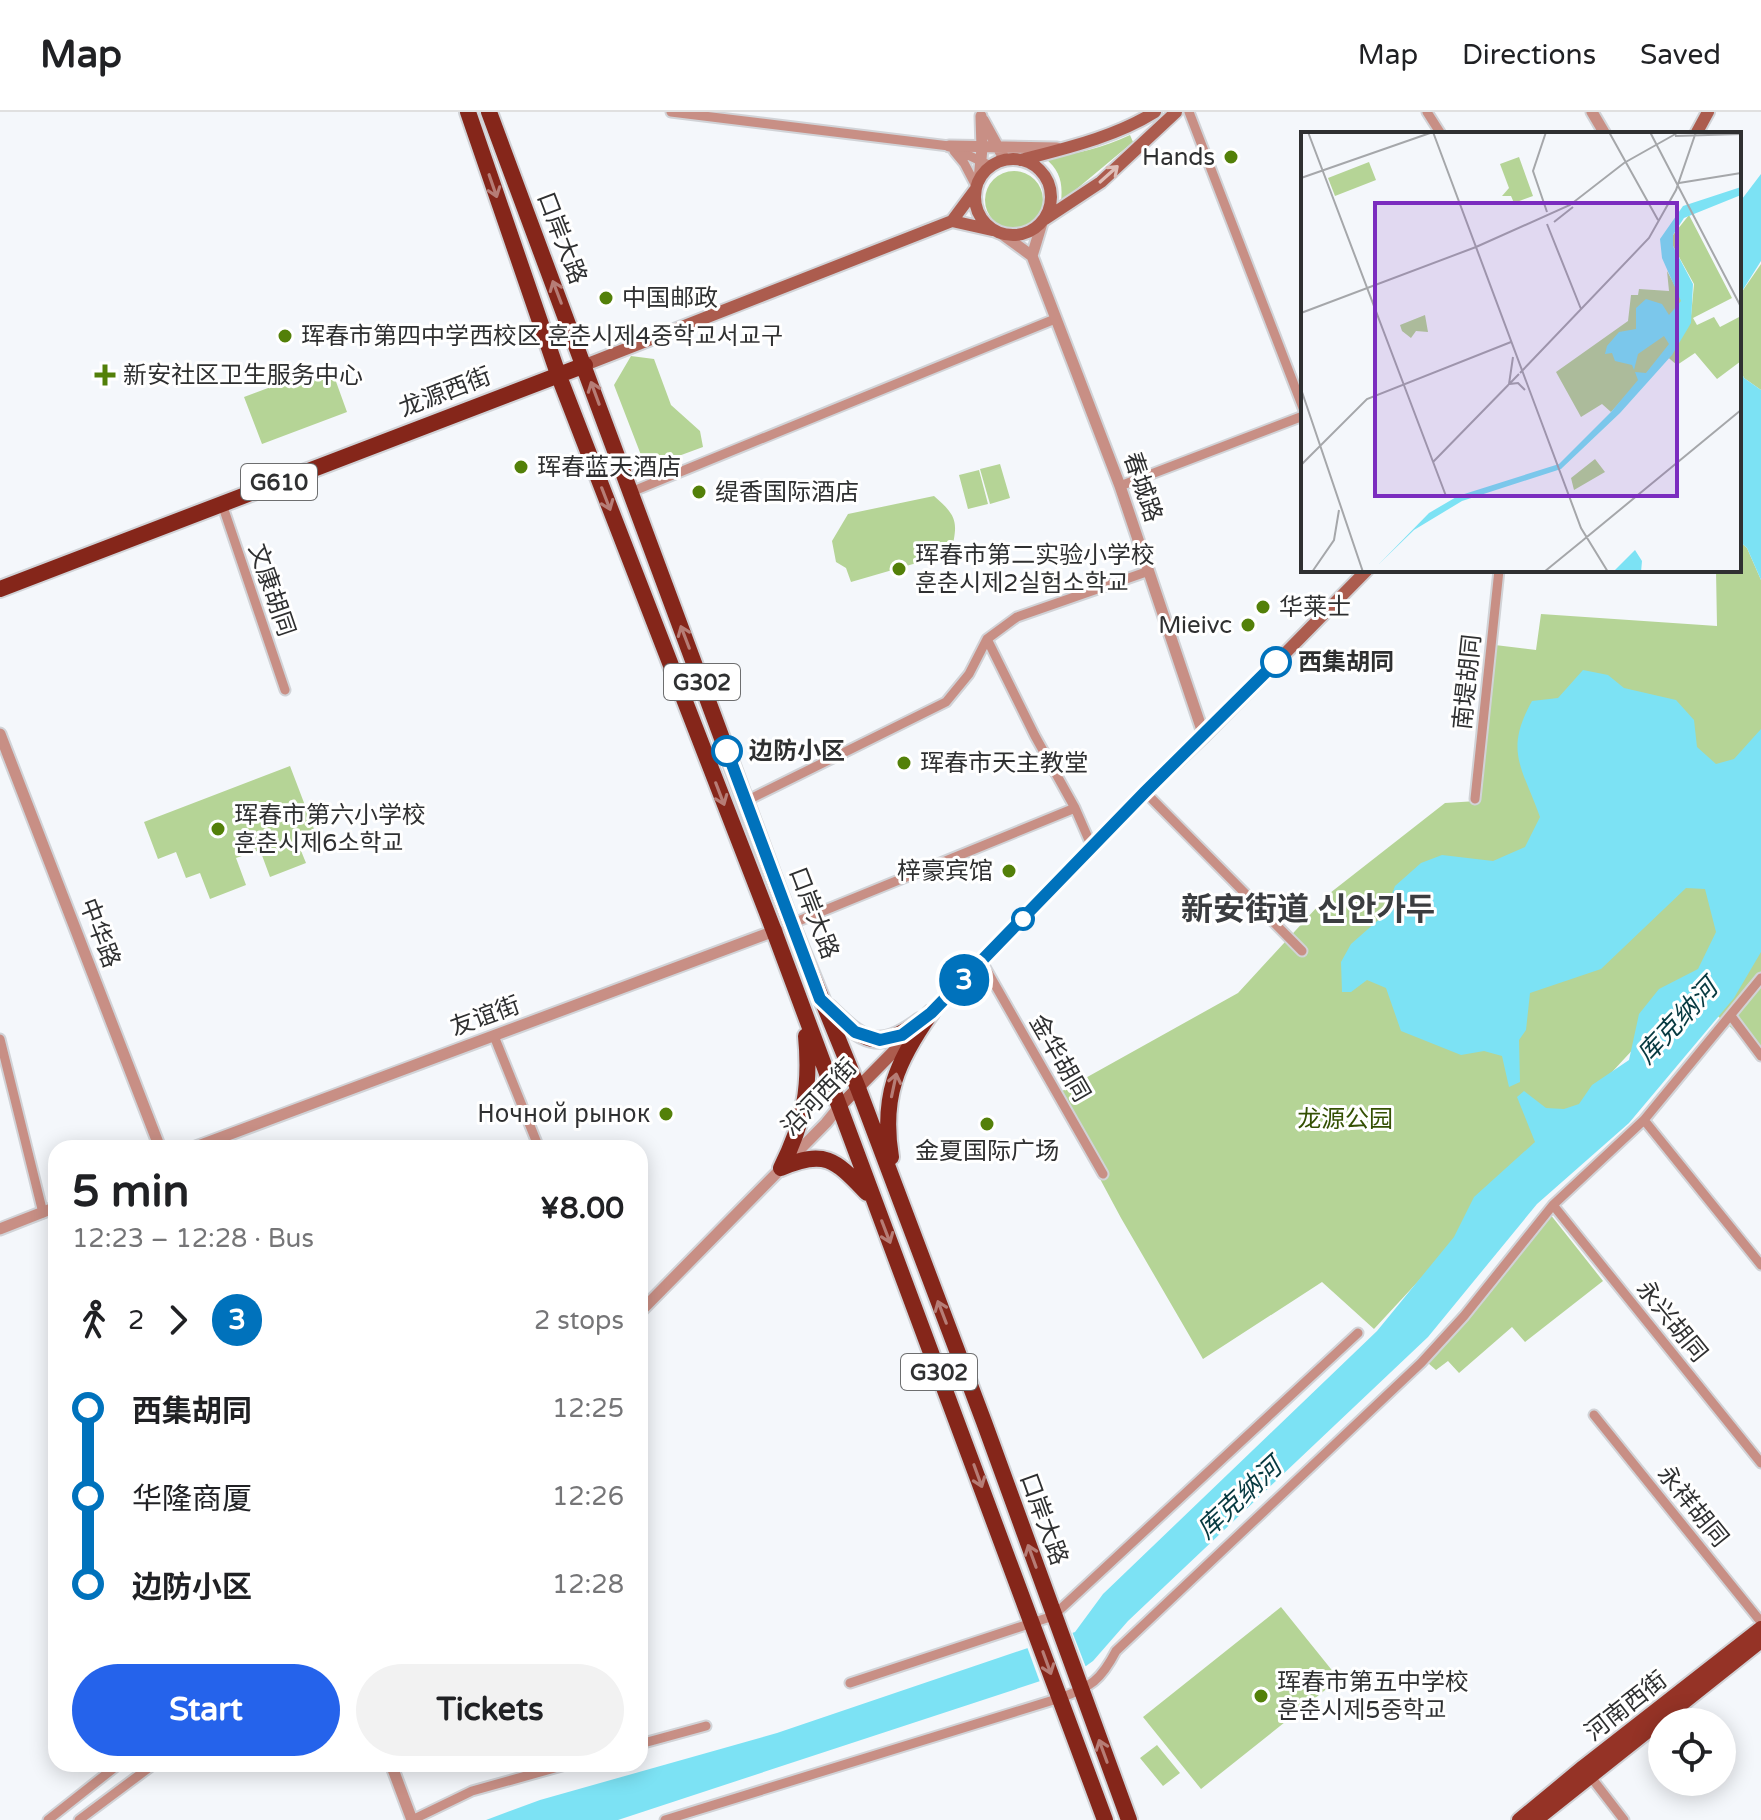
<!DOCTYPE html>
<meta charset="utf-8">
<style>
body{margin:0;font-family:"Varela Round","Noto Sans SC","Noto Sans KR",sans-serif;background:#f2f2f2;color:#202124;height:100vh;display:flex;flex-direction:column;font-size:30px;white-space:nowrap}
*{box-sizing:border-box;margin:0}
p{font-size:26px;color:#757577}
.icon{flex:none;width:44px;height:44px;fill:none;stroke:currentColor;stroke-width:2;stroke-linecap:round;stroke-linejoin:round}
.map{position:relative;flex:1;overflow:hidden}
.sheet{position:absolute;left:48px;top:1028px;width:600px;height:632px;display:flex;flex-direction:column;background:#fff;border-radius:24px;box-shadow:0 4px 20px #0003}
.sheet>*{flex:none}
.badge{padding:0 16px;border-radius:26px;font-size:28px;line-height:52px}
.fabs{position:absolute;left:1648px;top:1596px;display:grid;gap:16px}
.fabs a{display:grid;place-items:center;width:88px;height:88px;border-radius:50%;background:#fff;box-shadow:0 4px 20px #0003;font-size:40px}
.map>.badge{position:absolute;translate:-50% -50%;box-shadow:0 0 0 4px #fff}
.legs{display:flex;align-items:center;gap:12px;height:88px;padding:0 24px;font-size:26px}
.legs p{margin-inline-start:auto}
.headline{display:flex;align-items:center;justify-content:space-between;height:136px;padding:0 24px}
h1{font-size:44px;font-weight:800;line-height:60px}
.button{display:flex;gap:16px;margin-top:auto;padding:16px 24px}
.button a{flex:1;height:92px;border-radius:48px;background:#2563eb;color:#fff;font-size:32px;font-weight:800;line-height:92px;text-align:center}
.button a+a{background:#f2f2f2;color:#202124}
ul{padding:0 24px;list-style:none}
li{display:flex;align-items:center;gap:28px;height:88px;font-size:30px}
li i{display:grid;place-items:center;width:12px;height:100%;margin:0 10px;background:currentColor}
li i::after{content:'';width:20px;height:20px;margin:-10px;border:6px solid;border-radius:50%;background:#fff}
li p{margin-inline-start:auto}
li:first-child i{background:linear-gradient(#0000 50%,currentColor 0)}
li:last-child i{background:linear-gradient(currentColor 50%,#0000 0)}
header{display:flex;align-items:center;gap:48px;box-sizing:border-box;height:112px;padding:0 40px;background:#fff;border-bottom:2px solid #e0e0e0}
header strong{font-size:38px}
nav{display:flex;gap:44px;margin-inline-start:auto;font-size:28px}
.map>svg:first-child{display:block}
.green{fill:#b5d496}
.water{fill:#7ce2f4}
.pier{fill:#f4f7fb}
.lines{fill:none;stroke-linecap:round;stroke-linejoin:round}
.minor-casing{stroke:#d1d3d7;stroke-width:13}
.tertiary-casing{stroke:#d1d3d7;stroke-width:15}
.secondary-casing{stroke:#d1d3d7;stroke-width:16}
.primary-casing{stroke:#d1d3d7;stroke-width:18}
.trunk-casing{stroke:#d1d3d7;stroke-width:20}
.minor{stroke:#c88f85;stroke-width:9}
.tertiary{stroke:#c88f85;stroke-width:11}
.secondary{stroke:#ac5c4e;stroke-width:12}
.primary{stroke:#953326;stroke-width:14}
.trunk{stroke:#85261a;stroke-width:16}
.oneway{stroke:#debeb8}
.oneway2{stroke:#b67d76}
.line-1-casing{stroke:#fff;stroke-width:18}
.line-1{stroke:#0072bc;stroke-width:12}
.poi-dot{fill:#538009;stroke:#fff;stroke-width:3}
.stop-1-dot{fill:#fff;stroke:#0072bc;stroke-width:4}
.labels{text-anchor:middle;stroke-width:6;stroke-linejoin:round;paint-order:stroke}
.shield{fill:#fff;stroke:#6d6e6f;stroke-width:2}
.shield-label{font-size:22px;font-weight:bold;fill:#2f3031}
.poi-label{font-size:24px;fill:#2f3031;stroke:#fff;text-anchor:start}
.street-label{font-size:24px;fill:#2f3031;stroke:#fff}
.stop-label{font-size:24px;font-weight:bold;fill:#2f3031;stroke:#fff;text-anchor:start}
.park-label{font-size:24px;fill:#345003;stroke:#fff}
.water-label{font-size:26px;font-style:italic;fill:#063940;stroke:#fff}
.district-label{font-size:32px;font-weight:bold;fill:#3b3d40;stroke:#fff}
.inset-road{fill:none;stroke:#a5a7aa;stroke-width:2}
.view{fill:#7b2cbf;fill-opacity:0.15;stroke:#7b2cbf;stroke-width:4}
.inset-edge{fill:none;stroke:#2f3031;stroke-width:4}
</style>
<header>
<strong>Map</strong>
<nav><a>Map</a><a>Directions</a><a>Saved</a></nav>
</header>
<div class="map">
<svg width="1761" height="1708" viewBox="0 0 1761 1708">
<rect width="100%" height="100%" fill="#f4f7fb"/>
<!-- green -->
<path class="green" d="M1130,23L1133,30L1061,90C1063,70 1060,59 1045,46C1075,42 1103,36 1130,23Z
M985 88a29 29 0 1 1 58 0a29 29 0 1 1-58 0Z
M1761,152V278L1744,266L1739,255V184Z
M631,244L654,247L671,293L700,319L703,335L646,356L614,273Z
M330,253L347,300L262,332L244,285Z
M1000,352L1010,386L990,392L980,357Z
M979,358L988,392L968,397L959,363Z
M934,384C958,405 958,410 951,441L851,470L846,456L836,450L832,429L848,402Z
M1739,429L1747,436L1761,468V942L1688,878L1374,1217L1322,1170L1203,1247L1121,1106L1055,983L1238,881L1330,781L1445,691L1477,689L1495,533L1536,538L1541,502L1717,514L1716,458H1739Z
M290,654L314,717L295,724L306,751L270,765L260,738L236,746L246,773L210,787L200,761L186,766L176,740L158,747L144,710Z
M1550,1102L1603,1169L1525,1230L1512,1215L1459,1261L1448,1249L1436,1258L1428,1251L1485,1185Z
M1281,1495L1339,1567L1201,1677L1143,1605Z
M1157,1633L1180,1661L1163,1674L1140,1646Z"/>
<!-- water -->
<path class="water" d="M1761,62V149L1739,184V91Z
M1739,255L1744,266L1761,278V468L1747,436L1739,429Z
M1583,558L1608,563L1624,576L1676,588L1694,608L1697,635L1716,652L1734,647L1761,617V840L1734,886L1629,1011L1537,1092L1428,1225L1128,1509L1093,1549L1086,1554L618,1708H486L540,1688L777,1621L1075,1520L1103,1482L1377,1219L1454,1125L1474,1085L1535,1030L1517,985L1524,979L1546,996L1564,997L1579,992L1592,973L1629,948L1639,902L1659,877L1698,857L1716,820L1705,777L1686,776L1601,857L1530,881L1526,918L1519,928L1520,970L1509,975L1502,944L1484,939L1461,943L1401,919L1386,876L1367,868L1351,880H1342L1341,850L1351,832L1384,803L1395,774L1421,751L1442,743L1493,749L1525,735L1540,705C1522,655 1504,639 1532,589L1558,586Z"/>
<!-- pier -->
<path class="pier" d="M1071,1517L1087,1558L1041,1573L1026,1532Z"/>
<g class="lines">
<defs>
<path id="minor" d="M671,0L949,34L991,54
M1189,0L1303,296
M1427,0L1441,22
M954,39L964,51L976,74
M1120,374L1303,304
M631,380L1055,207
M222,392L285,578
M987,527L1035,624L1075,696L1092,735
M1145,680L1302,839
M1475,687L1499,458
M746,689L946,590L969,562L987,527L1017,505L1149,459
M791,812L1075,696
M982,850L1103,1062
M1731,904L1761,944
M494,924L539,1036
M0,927L43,1101
M1644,1008L1761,1153
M1553,1093L1761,1351
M1594,1303L1761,1510
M850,1571L1053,1504L1358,1221
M640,1632L706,1614
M1587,1660L1624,1708
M48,1708L119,1652
M79,1708L154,1652
M412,1708L472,1679L569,1652
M665,1708L1060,1586C1091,1575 1101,1568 1116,1539L1421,1251L1464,1204L1553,1093L1644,1008L1761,866"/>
<path id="tertiary" d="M1592,0L1605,22
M983,8L1005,48
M949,34L1057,36
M979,68L982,36L981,4
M1002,122L1032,144L1120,374L1204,624
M1032,144L1042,111
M0,622L160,1036
M193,1036L777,818
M0,1117L56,1095
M640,1200L826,1011L839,995
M391,1652L412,1708"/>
<path id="secondary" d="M1696,22L1708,0
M975 85a38 38 0 1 1 76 0a38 38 0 1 1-76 0Z
M1021,48C1067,36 1115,25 1155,0
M1045,107L1101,70L1176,0
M952,109L992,118
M585,253L952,109L975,78
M926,907L1145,680L1204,624L1367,458
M839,995L913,920"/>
<path id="primary" d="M1519,1708L1583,1655L1761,1516
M1536,1708L1761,1529"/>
<path id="trunk" d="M468,0L558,262L774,819L1105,1708
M489,0L791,812L858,976L984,1310L1129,1708
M0,477L585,253
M828,895C863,929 877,941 920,909
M891,1045C881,985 897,949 931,901
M781,1056C804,1010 811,975 806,924
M781,1056C826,1036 836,1049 867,1081"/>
</defs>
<!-- minor casing -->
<use href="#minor" class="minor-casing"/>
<!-- tertiary casing -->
<use href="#tertiary" class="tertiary-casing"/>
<!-- secondary casing -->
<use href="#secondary" class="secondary-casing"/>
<!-- primary casing -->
<use href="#primary" class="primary-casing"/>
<!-- trunk casing -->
<use href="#trunk" class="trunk-casing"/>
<!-- minor -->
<use href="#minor" class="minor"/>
<!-- tertiary -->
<use href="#tertiary" class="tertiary"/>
<!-- secondary -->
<use href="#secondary" class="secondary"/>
<!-- primary -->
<use href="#primary" class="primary"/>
<!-- trunk -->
<use href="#trunk" class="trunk"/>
</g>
<!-- one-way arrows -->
<defs><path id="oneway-shaft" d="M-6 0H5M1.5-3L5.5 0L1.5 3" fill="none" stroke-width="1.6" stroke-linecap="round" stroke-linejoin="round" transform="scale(2)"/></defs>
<use class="oneway" href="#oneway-shaft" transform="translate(1109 62) rotate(-42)"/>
<g class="oneway2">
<use href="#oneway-shaft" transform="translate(493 74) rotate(71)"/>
<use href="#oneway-shaft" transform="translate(557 180) rotate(-111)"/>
<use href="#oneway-shaft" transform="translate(595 281) rotate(-110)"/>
<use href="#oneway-shaft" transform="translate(606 387) rotate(69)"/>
<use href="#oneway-shaft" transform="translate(685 525) rotate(-111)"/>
<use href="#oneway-shaft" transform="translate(720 682) rotate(69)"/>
<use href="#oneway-shaft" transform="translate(894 973) rotate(-78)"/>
<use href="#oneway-shaft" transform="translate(886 1120) rotate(69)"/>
<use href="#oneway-shaft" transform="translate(942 1200) rotate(-111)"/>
<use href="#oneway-shaft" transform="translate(978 1364) rotate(70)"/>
<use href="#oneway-shaft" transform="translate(1032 1444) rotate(-110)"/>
<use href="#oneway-shaft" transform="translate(1047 1551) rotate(70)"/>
<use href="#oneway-shaft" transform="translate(1103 1639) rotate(-110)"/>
</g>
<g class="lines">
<defs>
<path id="line-1" d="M727,639L820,887L855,920L880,928L902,923L931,901L1145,680L1276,550"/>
</defs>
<!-- line-1 casing -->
<use href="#line-1" class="line-1-casing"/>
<!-- line-1 -->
<use href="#line-1" class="line-1"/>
</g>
<!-- markers -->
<g class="poi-dot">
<circle cx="1231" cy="45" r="8"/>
<circle cx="606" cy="186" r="8"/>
<circle cx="285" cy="224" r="8"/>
<path d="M101 251h8v8h8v8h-8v8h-8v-8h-8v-8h8z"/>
<circle cx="521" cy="355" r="8"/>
<circle cx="699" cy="380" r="8"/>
<circle cx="899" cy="457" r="8"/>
<circle cx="1263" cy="495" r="8"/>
<circle cx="1248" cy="513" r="8"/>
<circle cx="904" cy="651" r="8"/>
<circle cx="218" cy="717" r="8"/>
<circle cx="1009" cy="759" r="8"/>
<circle cx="666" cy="1002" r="8"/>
<circle cx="987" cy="1012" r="8"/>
<circle cx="1261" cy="1584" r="8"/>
</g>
<g class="stop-1-dot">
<circle cx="1276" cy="550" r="14"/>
<circle cx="727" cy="639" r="14"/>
<circle cx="1023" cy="807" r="10"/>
</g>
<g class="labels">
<!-- shield labels -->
<g class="shield">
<rect x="241" y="352" width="76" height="36" rx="6"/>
<rect x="664" y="552" width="76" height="36" rx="6"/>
<rect x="901" y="1242" width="76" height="36" rx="6"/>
</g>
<g class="shield-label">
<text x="279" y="378">G610</text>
<text x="702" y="578">G302</text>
<text x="939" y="1268">G302</text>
</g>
<!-- poi labels -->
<g class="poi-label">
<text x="1215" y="53" text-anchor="end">Hands</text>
<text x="622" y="194">中国邮政</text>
<text x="301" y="232">珲春市第四中学西校区 훈춘시제4중학교서교구</text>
<text x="123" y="271">新安社区卫生服务中心</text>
<text x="537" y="363">珲春蓝天酒店</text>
<text x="715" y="388">缇香国际酒店</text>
<text x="915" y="451">珲春市第二实验小学校<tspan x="915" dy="28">훈춘시제2실험소학교</tspan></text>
<text x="1279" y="503">华莱士</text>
<text x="1232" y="521" text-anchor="end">Mieivc</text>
<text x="920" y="659">珲春市天主教堂</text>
<text x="234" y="711">珲春市第六小学校<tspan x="234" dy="28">훈춘시제6소학교</tspan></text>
<text x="993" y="767" text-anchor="end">梓豪宾馆</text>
<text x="650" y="1010" text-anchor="end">Ночной рынок</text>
<text x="987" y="1047" text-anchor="middle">金夏国际广场</text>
<text x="1277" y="1578">珲春市第五中学校<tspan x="1277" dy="28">훈춘시제5중학교</tspan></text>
</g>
<!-- street labels -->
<g class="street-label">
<text transform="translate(562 126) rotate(69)" y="8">口岸大路</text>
<text transform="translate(445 280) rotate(-21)" y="8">龙源西街</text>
<text transform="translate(1143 375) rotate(71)" y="8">春城路</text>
<text transform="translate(272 478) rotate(71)" y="8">文康胡同</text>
<text transform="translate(1467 570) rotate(-84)" y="8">南堤胡同</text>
<text transform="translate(814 801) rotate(69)" y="8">口岸大路</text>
<text transform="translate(100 821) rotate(69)" y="8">中华路</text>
<text transform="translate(485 904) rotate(-20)" y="8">友谊街</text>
<text transform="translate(1060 946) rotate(60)" y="8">金华胡同</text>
<text transform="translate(819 985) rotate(-46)" y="8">沿河西街</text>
<text transform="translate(1672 1209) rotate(51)" y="8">永兴胡同</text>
<text transform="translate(1693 1394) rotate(51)" y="8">永祥胡同</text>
<text transform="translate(1044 1407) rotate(70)" y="8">口岸大路</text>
<text transform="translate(1626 1594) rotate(-38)" y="8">河南西街</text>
</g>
<!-- stop labels -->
<g class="stop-label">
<text x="1298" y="558">西集胡同</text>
<text x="749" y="647">边防小区</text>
</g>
<!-- park labels -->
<g class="park-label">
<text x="1345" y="1015">龙源公园</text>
</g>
<!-- water labels -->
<g class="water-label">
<text transform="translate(1677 909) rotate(-47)" y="9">库克纳河</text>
<text transform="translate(1239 1386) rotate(-43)" y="9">库克纳河</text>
</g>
<!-- district labels -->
<g class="district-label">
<text x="1308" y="808">新安街道 신안가두</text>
</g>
</g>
<!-- overview -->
<g transform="translate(1301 20)">
<rect width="440" height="440" fill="#f4f7fb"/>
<path d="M218,25L232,64L213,71L210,64H201L208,56L199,32ZM68,30L75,48L34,64L27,46ZM388,83L431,166L392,186L396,193L413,185L419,195L440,184V229L416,247L394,221L376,233L363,222L310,280L301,272L280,285L255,240L327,189L330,163H337L338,157L368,159L366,139L390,184L393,152L372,114V103ZM124,183L127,200L115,199L110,206L101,199L99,193ZM294,327L304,340L273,358L270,346Z" fill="#b5d496"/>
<path d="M440,55V63L383,86L372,103V114L392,152L390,191L371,223L319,281L260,337L161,369L113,398L77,433L128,381L157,364L258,332L310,280L337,248L334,240L345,241L368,212L363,204L337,222L333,238L331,233L314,229L311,221L304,222L306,214L318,200L335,197V176L345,167L361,172L368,183L380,169L361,126L359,107L382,74ZM334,418L341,429L340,440H312Z" fill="#7ce2f4"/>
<path class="inset-road" d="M7,0L145,364M132,0L280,396L307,440M245,0L232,39L246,80M308,0L357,88M349,0L440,175M374,4L440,2M0,46L132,0M378,51L440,41M253,90L272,75M246,92L280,177M175,115L269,73L323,31L378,0M0,181L175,115M212,225L208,252L217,251L224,258M219,241L348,106L375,58L395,0M0,257L62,440M132,330L218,242M0,333L66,267L210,210M281,409L440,278M11,440L33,408L38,378M243,440L281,409"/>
<path class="view" d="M74,71H376V364H74Z"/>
<rect width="440" height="440" class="inset-edge"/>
</g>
</svg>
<div class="fabs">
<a><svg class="icon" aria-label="locate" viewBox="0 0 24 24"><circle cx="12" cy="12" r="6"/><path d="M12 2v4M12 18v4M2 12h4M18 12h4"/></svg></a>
</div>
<b class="badge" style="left:964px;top:868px;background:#0072bc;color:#fff">3</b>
<section class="sheet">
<div class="headline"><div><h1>5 min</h1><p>12:23 – 12:28 · Bus</p></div><b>¥8.00</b></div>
<div class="legs"><svg class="icon" aria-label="walk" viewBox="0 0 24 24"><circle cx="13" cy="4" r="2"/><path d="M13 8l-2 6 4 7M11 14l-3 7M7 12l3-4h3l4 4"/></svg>2<svg class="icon" aria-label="forward" viewBox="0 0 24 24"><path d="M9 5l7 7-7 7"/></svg><b class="badge" style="background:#0072bc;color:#fff">3</b><p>2 stops</p></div>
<ul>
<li><i style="color:#0072bc"></i><b>西集胡同</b><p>12:25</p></li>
<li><i style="color:#0072bc"></i><span>华隆商厦</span><p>12:26</p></li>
<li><i style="color:#0072bc"></i><b>边防小区</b><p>12:28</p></li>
</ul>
<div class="button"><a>Start</a><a>Tickets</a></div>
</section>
</div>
